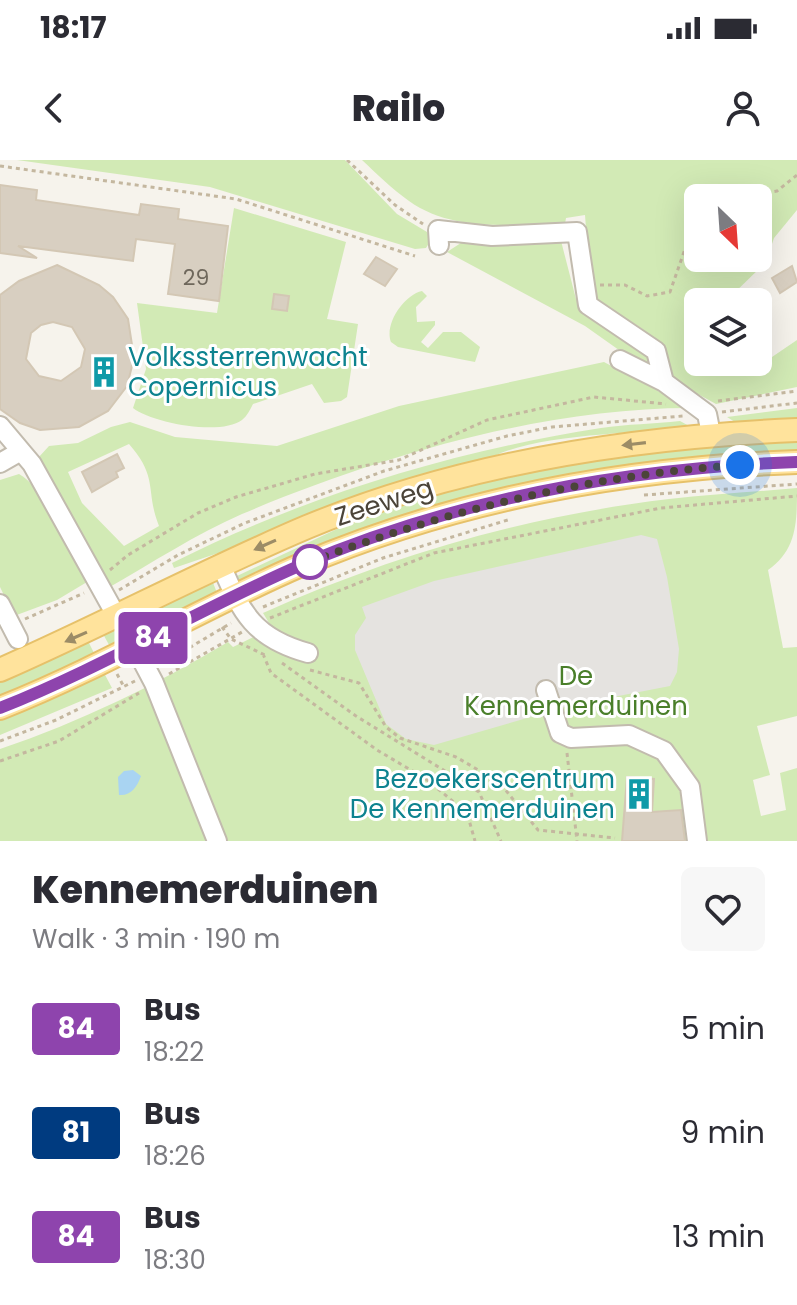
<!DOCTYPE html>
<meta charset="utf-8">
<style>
body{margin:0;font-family:Poppins,sans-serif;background:#f7f7f7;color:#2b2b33;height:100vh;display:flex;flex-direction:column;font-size:30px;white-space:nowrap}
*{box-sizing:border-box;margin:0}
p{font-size:26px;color:#7c7c81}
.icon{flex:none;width:44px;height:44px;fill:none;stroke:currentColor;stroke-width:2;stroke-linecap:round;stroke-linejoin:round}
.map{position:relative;height:681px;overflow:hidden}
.panel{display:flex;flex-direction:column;background:#fff;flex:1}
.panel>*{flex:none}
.badge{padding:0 16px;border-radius:6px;font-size:28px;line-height:52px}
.needle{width:52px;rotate:155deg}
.controls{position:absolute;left:684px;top:24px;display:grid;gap:16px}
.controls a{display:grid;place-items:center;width:88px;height:88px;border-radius:12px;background:#fff;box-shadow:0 8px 32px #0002;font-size:40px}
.you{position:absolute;width:40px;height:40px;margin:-20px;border:6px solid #fff;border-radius:50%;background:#1a73e8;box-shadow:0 0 0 12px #1a73e833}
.map>.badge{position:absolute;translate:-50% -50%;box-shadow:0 0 0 4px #fff}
.round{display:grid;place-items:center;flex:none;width:84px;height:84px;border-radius:12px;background:#f7f7f7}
.head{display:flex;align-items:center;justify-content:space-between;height:136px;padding:0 32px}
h1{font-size:38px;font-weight:800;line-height:60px}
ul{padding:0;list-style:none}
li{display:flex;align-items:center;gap:24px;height:104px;padding:0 32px}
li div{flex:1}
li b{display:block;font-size:30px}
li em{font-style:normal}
li .badge{min-width:88px;font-weight:700;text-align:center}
.status{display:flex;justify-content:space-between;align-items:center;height:56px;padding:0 40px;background:#fff;direction:ltr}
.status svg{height:22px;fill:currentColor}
header{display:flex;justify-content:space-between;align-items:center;height:104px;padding:0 32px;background:#fff;font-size:36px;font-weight:800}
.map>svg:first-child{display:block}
.green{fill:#d2eab5;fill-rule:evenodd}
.parking{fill:#e5e3e0}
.water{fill:#a9d4f2}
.building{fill:#d8cfc1;stroke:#d3c7b4;stroke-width:2;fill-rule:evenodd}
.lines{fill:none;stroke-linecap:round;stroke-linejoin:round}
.minor-casing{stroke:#c2bbae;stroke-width:22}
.major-casing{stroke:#e6c16a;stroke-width:26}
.path{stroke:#c4b79f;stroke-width:3;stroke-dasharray:4 4;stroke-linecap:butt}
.minor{stroke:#fff;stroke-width:18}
.major{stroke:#ffe39c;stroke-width:22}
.oneway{fill:#9c8c66}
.line-casing{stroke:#fff;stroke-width:18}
.line{stroke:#8e44ad;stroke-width:12}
.walk{stroke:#4b4439;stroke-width:8;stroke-dasharray:0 14.4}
.stop-dot{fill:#fff;stroke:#8e44ad;stroke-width:4}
.labels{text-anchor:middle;stroke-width:6;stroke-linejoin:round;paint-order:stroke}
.number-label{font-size:22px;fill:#6e675b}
.culture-label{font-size:26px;fill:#0d838f;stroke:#fff;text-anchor:start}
.street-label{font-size:26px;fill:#4b4439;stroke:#fff}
.park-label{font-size:26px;fill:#4a7f2a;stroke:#fff}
</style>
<div class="status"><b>18:17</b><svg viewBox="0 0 49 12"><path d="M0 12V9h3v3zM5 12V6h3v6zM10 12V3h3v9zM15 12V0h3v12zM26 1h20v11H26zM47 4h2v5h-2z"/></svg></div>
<header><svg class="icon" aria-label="back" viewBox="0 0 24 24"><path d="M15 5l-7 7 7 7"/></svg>Railo<svg class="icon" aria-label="person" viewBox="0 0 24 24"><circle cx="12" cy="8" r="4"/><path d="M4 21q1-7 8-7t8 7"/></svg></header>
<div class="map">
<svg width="797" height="681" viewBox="0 0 797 681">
<rect width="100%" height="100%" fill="#f6f3ec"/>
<!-- green -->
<path class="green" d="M17,0H345L397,54L427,72L431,80L426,88L415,89L210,27Z
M362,0H797V50L774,78L766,102L725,142H698V202H758V193L772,197L797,180V227L716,244L665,216C663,207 663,193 658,185C648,166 608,152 591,135L585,55L566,58L565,64C513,64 454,73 409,41C392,29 377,14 362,0ZM698,38H758V98H698Z
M234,48L346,82L327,159L358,164L347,237L341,241L324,243L312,224L253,244C250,250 247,256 242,260C221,276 152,263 133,248L146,209L137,143L217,153Z
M560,77L576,139L586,151L649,195L650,212L585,166L447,92L467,79Z
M422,131L427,136L416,147L417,162L435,161V165L421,182L428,188L443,172H461L480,187L475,202L398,187L391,182C384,164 404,135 422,131Z
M604,202L690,248C542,248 377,297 242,354C196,374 152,403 108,428L38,298L49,286L78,283L111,267L130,262L175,277L277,286L399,246ZM129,284C159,318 145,331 159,366L124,386L82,343L68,312Z
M797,248V259L735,262L727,257Z
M680,261L691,267C638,274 520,273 481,304L174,408L172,403C305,336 454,291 601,268C627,264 654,264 680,261Z
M797,277V295L641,305L242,424L237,416L369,354L467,324L633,292Z
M19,314C47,330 71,387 87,415V422L57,440L14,456L0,427V320Z
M797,328C797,362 797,390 768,410L783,488L797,487V556L757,566L770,615L753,620L761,656L786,650L780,613L797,608V681H0V589C80,562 156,525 228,482L233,487L272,468L263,453C393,395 527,356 669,339C711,334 754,332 797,328Z
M212,420L217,433L113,492L103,474Z
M88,481L97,499L0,540V521Z
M104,513L112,528L0,575V556Z"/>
<!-- parking -->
<path class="parking" d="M641,375L657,379L667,417L679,489L677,512L670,526L572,545L434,585L406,579L386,564L355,490V475L366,458L362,447L434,421Z"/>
<!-- water -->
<path class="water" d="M133,610L141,616C137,627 131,636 119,635L118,617L124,611Z"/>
<!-- building -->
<path class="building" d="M0,25L37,30L36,40L139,55L141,44L179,49L178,59L228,66L219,141L168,134L175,84L136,79L133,101L18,86L37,98L0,93Z
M376,97L397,109L385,126L364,114Z
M57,105L99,125L113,137L128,159L134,198L127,226L108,251L79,267L40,270L20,263L0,249V135L19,121ZM53,162L72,167L85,189L81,207L61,221L39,216L26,199L31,173L41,165Z
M792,106L797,122L780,133L772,118Z
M274,134L289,136L287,151L272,149Z
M117,294L124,308L116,312L118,317L92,332L82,312Z
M627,617L654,619L652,652L681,650L685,681H622Z"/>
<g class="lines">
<defs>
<path id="minor" d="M439,85L438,70L492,76L577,72L588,145L656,191L664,222L707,254L711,274
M620,200L664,222
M0,266L21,291
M0,303L21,291L32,304L117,457
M221,405C242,454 254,478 308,493
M0,444L18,479
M135,487L154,523L217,681
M546,530L560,573L571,578L629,575L664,591L690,627L697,681"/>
<path id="major" d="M0,510C103,465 203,411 307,367C461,303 631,277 797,270
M0,548C104,507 199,449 301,405C457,339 628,308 797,302"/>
</defs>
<!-- minor casing -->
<use href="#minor" class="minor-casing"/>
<!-- major casing -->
<use href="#major" class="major-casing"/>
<!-- path -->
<path class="path" d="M347,0L395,45L423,64
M0,6L236,39L415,96
M735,38L777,31L797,15
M600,125H625L647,136L670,132L685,89L698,69
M718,241L797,231
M722,252L797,243
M644,335L797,324
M110,410L128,395L198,353L236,337L315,314L399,300L487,260L594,237L666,244
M119,430L178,395L245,363L384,311L507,276L552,267L683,256
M263,447L383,398L511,359
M270,458L434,393L661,348L797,336
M25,459L84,433
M222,467L231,479L265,495
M263,494L271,513L377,590L426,619L467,653L475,681
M282,503L356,556L479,632L501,681
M162,504L231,463
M310,510L359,523L386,567L400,578L456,597L499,622L538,670L615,678
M117,514L124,527
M169,514L242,472
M0,581L56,560L135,521
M567,593L577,681
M0,601L59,581L139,533"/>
<!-- minor -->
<use href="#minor" class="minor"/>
<!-- major -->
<use href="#major" class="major"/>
</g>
<!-- one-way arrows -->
<defs><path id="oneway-solid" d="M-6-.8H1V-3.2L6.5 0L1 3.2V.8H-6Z" transform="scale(2)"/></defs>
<g class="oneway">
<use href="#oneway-solid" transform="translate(634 284) rotate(173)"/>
<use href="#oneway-solid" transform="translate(265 385) rotate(156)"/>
<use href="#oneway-solid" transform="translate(76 477) rotate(156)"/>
</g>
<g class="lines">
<defs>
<path id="line" d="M0,548C104,507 199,449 301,405C457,339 628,308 797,302"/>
</defs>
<!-- line casing -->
<use href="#line" class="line-casing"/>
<!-- line -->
<use href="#line" class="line"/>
<!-- walk -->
<path class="walk" d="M310,402L304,404C445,351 589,315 740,305"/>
</g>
<!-- icons -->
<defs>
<symbol id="building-bare" viewBox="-9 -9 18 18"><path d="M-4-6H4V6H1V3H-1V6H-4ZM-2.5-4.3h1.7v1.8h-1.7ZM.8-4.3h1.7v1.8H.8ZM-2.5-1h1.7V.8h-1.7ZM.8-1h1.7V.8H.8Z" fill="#0f9aa8" stroke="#fff" stroke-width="2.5" paint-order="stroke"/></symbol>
</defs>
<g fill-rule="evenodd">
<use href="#building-bare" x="82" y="190" width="44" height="44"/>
<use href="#building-bare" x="617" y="612" width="44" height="44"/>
</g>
<!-- markers -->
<circle class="stop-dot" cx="310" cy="402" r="16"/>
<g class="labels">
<!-- number labels -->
<g class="number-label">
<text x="196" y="125">29</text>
</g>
<!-- culture labels -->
<g class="culture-label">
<text x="128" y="206">Volkssterrenwacht<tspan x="128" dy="30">Copernicus</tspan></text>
<text x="615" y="628" text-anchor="end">Bezoekerscentrum<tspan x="615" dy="30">De Kennemerduinen</tspan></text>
</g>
<!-- street labels -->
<g class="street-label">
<text transform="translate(384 342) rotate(-18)" y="9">Zeeweg</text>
</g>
<!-- park labels -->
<g class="park-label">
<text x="576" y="525">De<tspan x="576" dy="30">Kennemerduinen</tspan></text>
</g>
</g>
</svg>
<div class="controls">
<a><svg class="needle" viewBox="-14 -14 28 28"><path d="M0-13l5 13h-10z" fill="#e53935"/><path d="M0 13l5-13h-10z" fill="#7c7c81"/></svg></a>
<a><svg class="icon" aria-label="layers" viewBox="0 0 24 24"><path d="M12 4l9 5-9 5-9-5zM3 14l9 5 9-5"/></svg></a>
</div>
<div class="you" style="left:740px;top:305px"></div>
<b class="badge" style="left:153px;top:478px;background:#8e44ad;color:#fff">84</b>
</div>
<section class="panel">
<div class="head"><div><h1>Kennemerduinen</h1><p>Walk · 3 min · 190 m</p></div><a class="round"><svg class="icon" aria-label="heart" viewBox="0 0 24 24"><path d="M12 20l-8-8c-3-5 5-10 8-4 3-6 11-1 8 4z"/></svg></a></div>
<ul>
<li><span class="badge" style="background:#8e44ad;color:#fff">84</span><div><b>Bus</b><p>18:22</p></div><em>5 min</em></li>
<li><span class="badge" style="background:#003b80;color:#fff">81</span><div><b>Bus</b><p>18:26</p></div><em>9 min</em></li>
<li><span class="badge" style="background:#8e44ad;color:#fff">84</span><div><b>Bus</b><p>18:30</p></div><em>13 min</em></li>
</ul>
</section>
